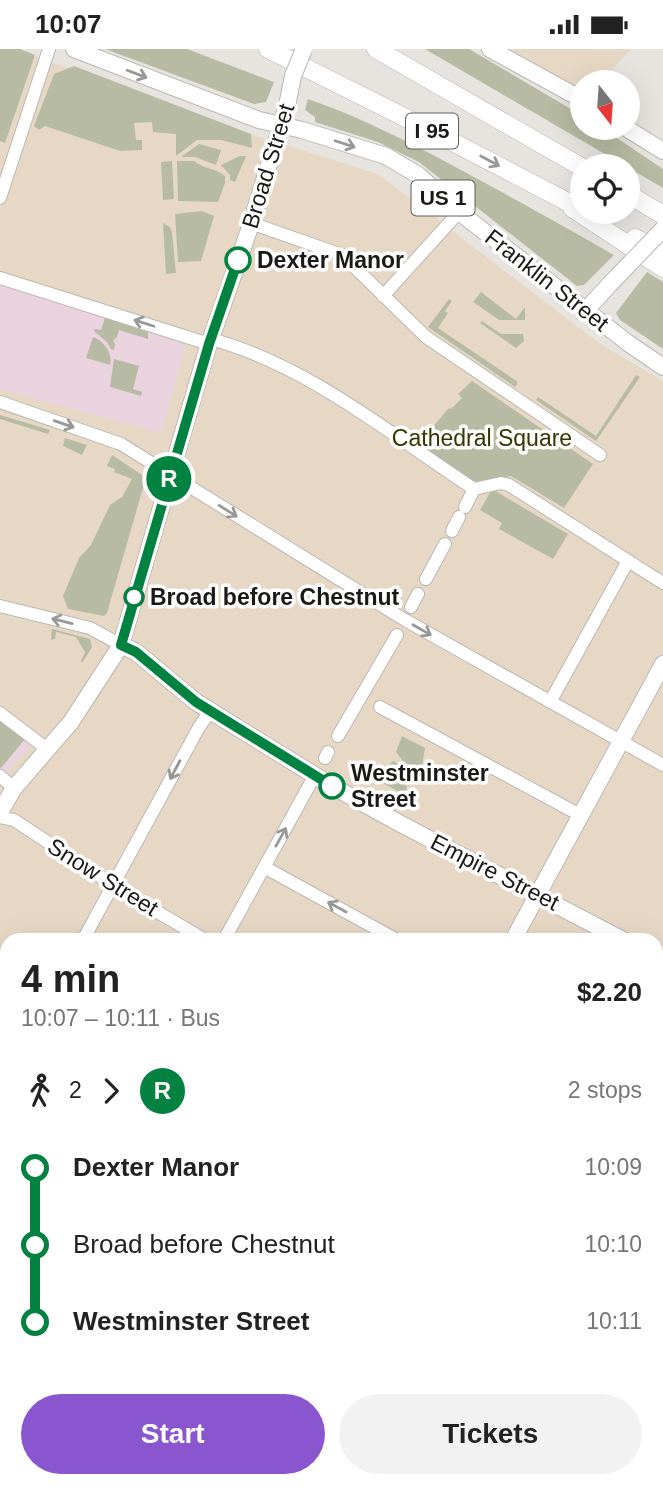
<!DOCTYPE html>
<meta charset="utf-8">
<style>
body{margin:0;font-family:Helvetica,sans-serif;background:#f2f2f2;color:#222;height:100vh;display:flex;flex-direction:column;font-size:26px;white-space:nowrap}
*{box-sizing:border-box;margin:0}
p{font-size:23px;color:#767676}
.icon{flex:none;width:38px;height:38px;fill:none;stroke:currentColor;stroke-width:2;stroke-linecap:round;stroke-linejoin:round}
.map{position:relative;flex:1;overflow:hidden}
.sheet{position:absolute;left:0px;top:884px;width:663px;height:555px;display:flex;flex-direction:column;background:#fff;border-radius:21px 21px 0 0;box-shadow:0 7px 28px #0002}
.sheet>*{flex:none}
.badge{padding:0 14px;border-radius:23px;font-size:24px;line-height:46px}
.needle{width:46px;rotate:163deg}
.tools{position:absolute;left:570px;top:21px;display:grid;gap:14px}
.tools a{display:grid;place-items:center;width:70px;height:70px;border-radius:50%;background:#fff;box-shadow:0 7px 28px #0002;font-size:35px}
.map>.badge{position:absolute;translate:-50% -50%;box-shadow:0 0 0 4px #fff}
.legs{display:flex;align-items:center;gap:10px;height:77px;padding:0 21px;font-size:23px}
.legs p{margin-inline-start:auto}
.overview{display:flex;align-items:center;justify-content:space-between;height:119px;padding:0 21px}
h1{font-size:38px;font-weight:700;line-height:52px}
.primary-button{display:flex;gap:14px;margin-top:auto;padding:14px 21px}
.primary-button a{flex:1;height:80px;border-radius:42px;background:#8a56cf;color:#fff;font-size:28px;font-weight:700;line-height:80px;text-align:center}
.primary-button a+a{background:#f2f2f2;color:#222}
ul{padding:0 21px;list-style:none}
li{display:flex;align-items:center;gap:24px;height:77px;font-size:26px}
li i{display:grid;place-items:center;width:10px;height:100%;margin:0 9px;background:currentColor}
li i::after{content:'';width:18px;height:18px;margin:-9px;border:5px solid;border-radius:50%;background:#fff}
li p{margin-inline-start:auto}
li:first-child i{background:linear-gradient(#0000 50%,currentColor 0)}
li:last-child i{background:linear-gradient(currentColor 50%,#0000 0)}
.status{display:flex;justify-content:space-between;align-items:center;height:49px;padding:0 35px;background:#fff;direction:ltr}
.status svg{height:19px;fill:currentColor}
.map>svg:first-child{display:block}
.commercial{fill:#e7d8c6;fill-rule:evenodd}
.education{fill:#ead3df}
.green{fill:#b7bba3}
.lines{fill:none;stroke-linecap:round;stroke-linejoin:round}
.minor-casing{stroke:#bbb8b3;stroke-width:14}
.major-casing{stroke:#bbb8b3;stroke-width:18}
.highway-casing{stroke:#bbb8b3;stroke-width:19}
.minor{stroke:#fff;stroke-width:12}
.major{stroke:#fff;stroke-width:16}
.highway{stroke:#fff;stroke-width:18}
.major-bridge-casing{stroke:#bbb8b3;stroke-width:18;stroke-linecap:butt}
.major-bridge{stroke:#fff;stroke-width:16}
.oneway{stroke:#989897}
.line-1-casing{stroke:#fff;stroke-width:16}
.line-1{stroke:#028241;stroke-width:10}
.stop-1-dot{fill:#fff;stroke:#028241;stroke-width:3.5}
.labels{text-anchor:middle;stroke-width:7;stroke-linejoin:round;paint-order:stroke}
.shield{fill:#fff;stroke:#5f5e5d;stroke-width:2}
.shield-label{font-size:21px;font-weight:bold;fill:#1a1917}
.street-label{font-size:23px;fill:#1a1917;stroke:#fff}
.stop-label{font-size:23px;font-weight:bold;fill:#1a1917;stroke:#fff;text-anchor:start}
.park-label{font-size:23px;fill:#333803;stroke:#fff}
</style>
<div class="status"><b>10:07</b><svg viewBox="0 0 49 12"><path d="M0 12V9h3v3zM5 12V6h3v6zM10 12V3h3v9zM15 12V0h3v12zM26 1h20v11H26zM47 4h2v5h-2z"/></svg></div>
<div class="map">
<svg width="663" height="1438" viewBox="0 0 663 1438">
<rect width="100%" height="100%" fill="#e7e4df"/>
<!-- commercial -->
<path class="commercial" d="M0,0H15L251,85L378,125L599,294L663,332V1438H0ZM7,891H656V1432H7Z
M494,0H631L601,33H583V52Z"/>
<!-- education -->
<path class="education" d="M0,233L186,296L161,384L0,340Z
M0,659L38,688L0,732Z"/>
<!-- green -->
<path class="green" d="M0,0H20L35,6L5,94L0,92Z
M105,0H187L274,33L266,53L254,55Z
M425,0H469L583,67V79H602L663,120V139Z
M74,17L251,85L252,99L221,91H197L176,107V85L153,83L152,73L134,74L136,91H142V101L120,102L45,77L39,81L34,77L54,25Z
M308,50C352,65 394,86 435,107C495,139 555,172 614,206L584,236L577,237L419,113L378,93L315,73V68L305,61Z
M199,95L221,101L216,116L195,108H181Z
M240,107H246L235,133L230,131V126L221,116Z
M172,112L174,150L163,151L161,113Z
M177,112H194C203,120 216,119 225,127V134L218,153L178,152Z
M202,162L214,167L201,212L178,213L175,165Z
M163,174L170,178L172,183L176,224L166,225Z
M647,223L663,233V300L620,271L616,264Z
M481,243L516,270L525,258V271H499L473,253Z
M449,250L452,252L445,262L448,264L438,279L518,333L515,338L428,278Z
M105,269L148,283V290L119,281L117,288L113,292L115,295L114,301L111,300L107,293L94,282L95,280L101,281Z
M482,272L501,285H523L524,292L516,299L480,274Z
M93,288C104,292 113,304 110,316L86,309Z
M114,310L139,317L133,340L142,343L141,347L110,338Z
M636,326L640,328L596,392L536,351L538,348L596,387Z
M472,332L593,415L564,459L511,427L472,433L412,392L422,385L425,387L449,359L451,360L462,349L458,345Z
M0,366L50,381L48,385L0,370Z
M65,389L87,396L82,406L63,397Z
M112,406L142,426L145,432L107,564L104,567L68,560L63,547L79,509L91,496L110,456L122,448L132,430L114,423L115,420L107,417Z
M492,440L568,485L553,510L499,480L502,474L480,461Z
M52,580L90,590L92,598L82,614L81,612L85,603L76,588L56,583L55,590L51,591Z
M0,670L25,690L1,719L0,718Z
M402,687L425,699L420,730L418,732L396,703Z
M393,712L398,715L407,739L403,745L363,723L366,719C378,722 384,720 393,712Z"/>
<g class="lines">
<defs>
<path id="minor" d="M0,149L49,0
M251,174L342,206L426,288L600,406
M0,229L209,295
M383,247L459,163
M211,290C309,317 390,385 474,440
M0,353L121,395L405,571L663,716
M474,440L501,434L509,436L663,534
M465,458L474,440
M452,482L459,468
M426,530L445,495
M0,557L90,579L121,596
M411,558L418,545
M550,653L628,512
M380,658L580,766
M0,664L47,700
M338,687L397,586
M325,709L328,703
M0,727L14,739
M0,768L14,771L122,842L205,891
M264,818L397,891
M83,891L198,680L210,662
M224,891L315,726
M0,959L7,962
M0,1151L7,1154
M0,1294L7,1282
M258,1432L269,1438
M86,1438L90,1432
M364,1438L368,1432"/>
<path id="major" d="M74,0L259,71L302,81L386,107L418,126L459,163L628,294L663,318
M490,0L583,51
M626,79L663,102
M586,261L610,235
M121,596L136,603L196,653L332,737L399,774L623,891
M0,763L14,739L71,673L121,596L207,301L248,184L287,57
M513,891L663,615
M656,907L663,910
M656,943L663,927
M656,1251L663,1235
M207,1438L210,1432
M468,1438L471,1432
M577,1438L579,1432"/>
<path id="highway" d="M268,0L422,77L583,161
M376,0L583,119
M628,145L663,166
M572,159L663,219
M635,189L663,203"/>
</defs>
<!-- minor casing -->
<use href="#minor" class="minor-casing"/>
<!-- major casing -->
<use href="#major" class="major-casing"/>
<!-- highway casing -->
<use href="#highway" class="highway-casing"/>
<!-- minor -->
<use href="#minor" class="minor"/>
<!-- major -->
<use href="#major" class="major"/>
<!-- highway -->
<use href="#highway" class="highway"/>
<defs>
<path id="major-bridge" d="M287,57L293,27L304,0
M610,235L663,180"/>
</defs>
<!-- major-bridge casing -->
<use href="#major-bridge" class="major-bridge-casing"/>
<!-- major-bridge -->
<use href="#major-bridge" class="major-bridge"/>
</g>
<!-- one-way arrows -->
<defs><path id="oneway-shaft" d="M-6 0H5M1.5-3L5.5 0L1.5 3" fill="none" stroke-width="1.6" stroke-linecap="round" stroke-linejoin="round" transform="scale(1.75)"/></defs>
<g class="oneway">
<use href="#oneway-shaft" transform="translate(137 25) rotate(21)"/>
<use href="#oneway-shaft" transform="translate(345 95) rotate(18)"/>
<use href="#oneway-shaft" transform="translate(490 112) rotate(28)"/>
<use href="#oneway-shaft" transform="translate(144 274) rotate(-162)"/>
<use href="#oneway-shaft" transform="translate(64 375) rotate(19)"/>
<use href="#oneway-shaft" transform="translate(228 462) rotate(32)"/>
<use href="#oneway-shaft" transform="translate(62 572) rotate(-166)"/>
<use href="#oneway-shaft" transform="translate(422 581) rotate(30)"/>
<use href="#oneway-shaft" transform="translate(175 721) rotate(118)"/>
<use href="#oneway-shaft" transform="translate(281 788) rotate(-61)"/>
<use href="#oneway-shaft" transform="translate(337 858) rotate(-151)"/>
</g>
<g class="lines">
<defs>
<path id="line-1" d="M238,211L209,295L121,596L136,603L196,653L332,737"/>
</defs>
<!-- line-1 casing -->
<use href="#line-1" class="line-1-casing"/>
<!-- line-1 -->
<use href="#line-1" class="line-1"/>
</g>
<!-- markers -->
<g class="stop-1-dot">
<circle cx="238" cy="211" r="12"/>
<circle cx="134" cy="548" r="9"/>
<circle cx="332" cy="737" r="12"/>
</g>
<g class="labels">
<!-- shield labels -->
<g class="shield">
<rect x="406" y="64.5" width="52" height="35" rx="5"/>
<rect x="411.5" y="131.5" width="63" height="35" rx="5"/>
</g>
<g class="shield-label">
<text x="432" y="89">I 95</text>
<text x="443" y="156">US 1</text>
</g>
<!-- street labels -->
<g class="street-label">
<text transform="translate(268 117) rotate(-73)" y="8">Broad Street</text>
<text transform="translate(547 231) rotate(38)" y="8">Franklin Street</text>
<text transform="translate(495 823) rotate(27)" y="8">Empire Street</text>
<text transform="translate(103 828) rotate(32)" y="8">Snow Street</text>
</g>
<!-- stop labels -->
<g class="stop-label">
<text x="257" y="219">Dexter Manor</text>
<text x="150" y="556">Broad before Chestnut</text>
<text x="351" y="732">Westminster<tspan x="351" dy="26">Street</tspan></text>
</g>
<!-- park labels -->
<g class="park-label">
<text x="482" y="397">Cathedral Square</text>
</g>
</g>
</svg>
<div class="tools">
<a><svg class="needle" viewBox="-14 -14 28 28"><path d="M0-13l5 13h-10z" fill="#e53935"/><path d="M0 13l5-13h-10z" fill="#767676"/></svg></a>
<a><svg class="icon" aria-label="locate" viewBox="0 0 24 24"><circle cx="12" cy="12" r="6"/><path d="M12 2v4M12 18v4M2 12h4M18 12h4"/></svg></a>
</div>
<b class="badge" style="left:169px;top:430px;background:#028241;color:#fff">R</b>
<section class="sheet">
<div class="overview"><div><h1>4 min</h1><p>10:07 – 10:11 · Bus</p></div><b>$2.20</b></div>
<div class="legs"><svg class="icon" aria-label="walk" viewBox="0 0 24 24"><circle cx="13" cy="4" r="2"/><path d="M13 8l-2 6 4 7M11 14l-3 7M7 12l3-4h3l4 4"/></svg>2<svg class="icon" aria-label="forward" viewBox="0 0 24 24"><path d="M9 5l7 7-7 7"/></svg><b class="badge" style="background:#028241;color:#fff">R</b><p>2 stops</p></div>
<ul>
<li><i style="color:#028241"></i><b>Dexter Manor</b><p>10:09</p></li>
<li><i style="color:#028241"></i><span>Broad before Chestnut</span><p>10:10</p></li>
<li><i style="color:#028241"></i><b>Westminster Street</b><p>10:11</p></li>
</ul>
<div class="primary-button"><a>Start</a><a>Tickets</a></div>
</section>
</div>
